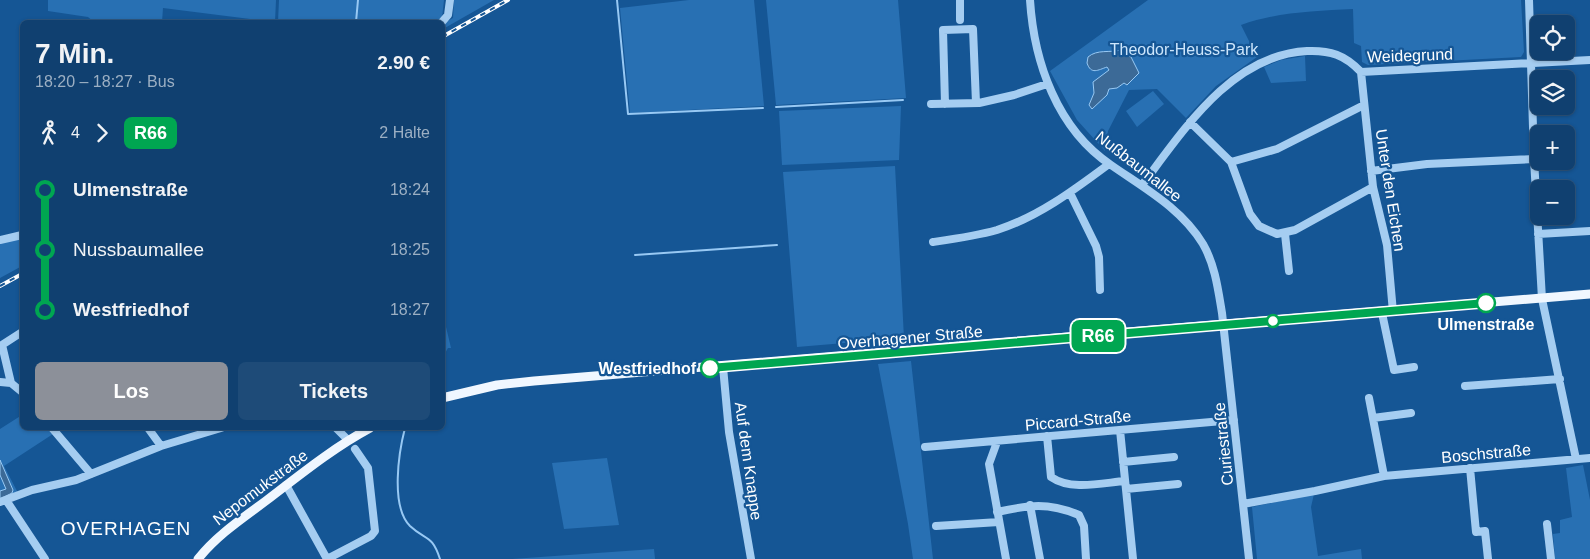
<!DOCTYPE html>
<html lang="de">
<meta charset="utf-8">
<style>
body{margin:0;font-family:Helvetica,sans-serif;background:#1e4b78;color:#f1f3f6;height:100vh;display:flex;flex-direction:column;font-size:19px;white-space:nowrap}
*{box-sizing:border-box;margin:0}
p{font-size:16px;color:#9cafc3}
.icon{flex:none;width:28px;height:28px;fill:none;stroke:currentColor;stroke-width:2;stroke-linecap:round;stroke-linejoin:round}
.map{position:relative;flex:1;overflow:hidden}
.panel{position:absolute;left:20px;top:20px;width:425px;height:410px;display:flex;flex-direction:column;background:#104070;border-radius:8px;box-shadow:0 1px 4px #0004,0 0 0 1px #305983}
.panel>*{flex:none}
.badge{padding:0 10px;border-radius:8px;font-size:18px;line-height:32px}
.fabs{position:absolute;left:1530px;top:15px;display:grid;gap:10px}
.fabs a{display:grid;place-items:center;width:45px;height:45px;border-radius:8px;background:#104070;box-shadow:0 1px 4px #0004,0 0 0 1px #305983;font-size:25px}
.map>.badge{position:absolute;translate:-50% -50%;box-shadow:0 0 0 2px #fff}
.legs{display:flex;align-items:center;gap:8px;height:55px;padding:0 15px;font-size:16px}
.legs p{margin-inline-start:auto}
.summary{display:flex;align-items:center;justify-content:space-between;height:85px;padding:0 15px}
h1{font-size:28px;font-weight:600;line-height:38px}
.primary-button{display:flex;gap:10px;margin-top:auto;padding:10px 15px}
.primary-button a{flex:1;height:58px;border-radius:8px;background:#8c9099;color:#fff;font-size:20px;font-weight:600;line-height:58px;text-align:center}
.primary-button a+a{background:#1e4b78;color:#f1f3f6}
ul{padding:0 15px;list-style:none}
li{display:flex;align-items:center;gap:18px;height:60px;font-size:19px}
li i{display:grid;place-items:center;width:8px;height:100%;margin:0 6px;background:currentColor}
li i::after{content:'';width:12px;height:12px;margin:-6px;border:4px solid;border-radius:50%;background:#104070}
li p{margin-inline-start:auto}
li:first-child i{background:linear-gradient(#0000 50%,currentColor 0)}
li:last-child i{background:linear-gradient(currentColor 50%,#0000 0)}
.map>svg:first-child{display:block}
.green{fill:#2870b3}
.water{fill:#3c6a97;stroke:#98c9f4}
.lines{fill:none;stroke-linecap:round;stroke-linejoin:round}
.stream{stroke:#98c9f4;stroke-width:2}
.minor{stroke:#a5cdf1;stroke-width:8}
.major{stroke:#f0f7ff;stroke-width:9}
.rail-casing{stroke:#fff;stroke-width:4}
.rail{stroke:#155695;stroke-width:2;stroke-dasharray:5.5;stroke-linecap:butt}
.line-1-casing{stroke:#fff;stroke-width:11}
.line-1{stroke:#00a651;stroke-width:8}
.stop-1-dot{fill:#fff;stroke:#00a651;stroke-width:2.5}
.labels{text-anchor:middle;stroke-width:4.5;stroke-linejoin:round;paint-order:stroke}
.park-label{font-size:16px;fill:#cde6fc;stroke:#155695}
.street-label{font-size:16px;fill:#fff;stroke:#155695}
.stop-label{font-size:16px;font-weight:bold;fill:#fff;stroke:#155695}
.quarter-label{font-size:19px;letter-spacing:1px;fill:#fff;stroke:#155695}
</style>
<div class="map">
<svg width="1590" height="559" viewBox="0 0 1590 559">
<rect width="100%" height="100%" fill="#155695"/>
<!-- green -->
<path class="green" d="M48,0H276L275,22L163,8L162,22H94L88,17L48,11Z
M279,0H444L442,18L434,22H278Z
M454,0H494L443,29L442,24L453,18Z
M689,0H754L764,106L630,113L620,8Z
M766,0H898L906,98L776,105Z
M1148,0H1521L1524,52L1521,57L1368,65L1362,62L1361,46L1354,43L1353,9C1314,11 1278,12 1241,25L1257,57L1216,86L1186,118L1157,89L1129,90L1108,131L1105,151L1077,120L1050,71Z
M1305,56L1306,81L1271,83L1264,67L1281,60Z
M1153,91L1164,104L1137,127L1126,111Z
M901,106L899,160L782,165L779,111Z
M895,166L904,338L797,347L783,172Z
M22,237V266L0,278V242Z
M442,310L451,348H448L443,357Z
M911,361L933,559H913L908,524L878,364Z
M22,415V428H48L53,434L4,466L18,493L0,500V429Z
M607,458L619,525L564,529L552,463Z
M1583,465L1590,500V559H1555L1553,534L1560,533V520L1572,517L1566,468Z
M1314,494L1311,507L1318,556L1361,549L1362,559H1257L1252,507Z
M654,549L655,559H512Z"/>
<!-- water -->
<path class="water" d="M1121,50L1131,57L1139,73L1127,85L1124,83L1117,88L1109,89L1107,95L1092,109L1089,105L1094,93L1093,82L1109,70L1107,67C1098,70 1091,75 1087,63L1088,57C1097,49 1110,53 1121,50Z
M0,460L13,490L12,493L0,499V491L6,489L0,475Z"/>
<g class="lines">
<!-- stream -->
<path class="stream" d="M617,0L628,114L763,108
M356,22L358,0
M776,107L903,100
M635,255L777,245
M405,428C399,451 390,506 410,526C426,541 432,534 440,559"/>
<!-- minor -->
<path class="minor" d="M1030,0C1034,62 1057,129 1111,165C1144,188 1181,208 1203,244C1215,265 1218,289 1222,313L1249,559
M1529,0L1534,159L1542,299L1576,459
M960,20V0
M442,22L448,15L450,0
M1361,72L1373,187L1387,245L1393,312
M931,104L979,103L1014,95L1047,84
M945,104L943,30L973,29L976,103
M1190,122L1231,162L1277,149L1364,105
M1231,162L1250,214L1259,226L1277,234L1295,230L1373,187
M1371,171L1427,164L1534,159
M1142,185C1183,131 1231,55 1307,51C1330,50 1345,55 1361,72L1590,60
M1070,193L1096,246L1099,257L1100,290
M1285,234L1289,271
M1538,234L1590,231
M0,240L22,235
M933,242C954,239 976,236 997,230C1038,217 1074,190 1109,164
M1382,313L1394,370L1414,367
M723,367L729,432L751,559
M0,382L11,383L22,392
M11,383L2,345L22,332
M1465,386L1560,379
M1369,398L1384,476
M1373,418L1411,413
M52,428L91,474
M148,428L161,446
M336,428L348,440
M1120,430L1133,559
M1047,436L1051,477C1071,491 1102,483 1125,481
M997,442L989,464L1006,559
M925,447L1234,420
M1123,462L1174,457
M1470,468L1476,532L1485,531L1488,559
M286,485L327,559
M1126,489L1178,484
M6,500L45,559
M0,502L32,490L76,480L161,446L221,428
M1243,504L1315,491L1384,476L1590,458
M1030,505L1040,559
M997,512C1029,505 1048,502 1079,515L1084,526L1086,559
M1547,524L1551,559
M936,526L999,522
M327,559L371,536L375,531L368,468L355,449"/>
<!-- major -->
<path class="major" d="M442,398L497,385L534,381L1590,294
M198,559C217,535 243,518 267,500C301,474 333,448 370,428"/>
<defs>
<path id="rail" d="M442,37L508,0
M0,286L22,274"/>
</defs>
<!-- rail casing -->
<use href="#rail" class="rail-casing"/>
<!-- rail -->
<use href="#rail" class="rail"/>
</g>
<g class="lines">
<defs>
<path id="line-1" d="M710,368L1486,303"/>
</defs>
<!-- line-1 casing -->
<use href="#line-1" class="line-1-casing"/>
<!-- line-1 -->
<use href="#line-1" class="line-1"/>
</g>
<!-- markers -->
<g class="stop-1-dot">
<circle cx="1486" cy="303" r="9"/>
<circle cx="1273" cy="321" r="6"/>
<circle cx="710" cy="368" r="9"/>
</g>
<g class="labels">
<!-- park labels -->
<g class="park-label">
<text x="1184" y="55">Theodor-Heuss-Park</text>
</g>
<!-- street labels -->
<g class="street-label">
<text transform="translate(1410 55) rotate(-2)" y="6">Weidegrund</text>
<text transform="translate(1139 166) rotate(38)" y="6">Nußbaumallee</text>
<text transform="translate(1391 190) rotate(81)" y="6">Unter den Eichen</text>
<text transform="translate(910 337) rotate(-5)" y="6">Overhagener Straße</text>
<text transform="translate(1078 420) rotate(-5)" y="6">Piccard-Straße</text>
<text transform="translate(1223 444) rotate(-96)" y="6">Curiestraße</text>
<text transform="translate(1486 453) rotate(-5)" y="6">Boschstraße</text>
<text transform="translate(749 461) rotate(82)" y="6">Auf dem Knappe</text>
<text transform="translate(260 487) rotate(-37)" y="6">Nepomukstraße</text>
</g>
<!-- stop labels -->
<g class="stop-label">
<text x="1486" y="330">Ulmenstraße</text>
<text x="696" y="374" text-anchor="end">Westfriedhof</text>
</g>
<!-- quarter labels -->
<g class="quarter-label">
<text x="126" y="535">OVERHAGEN</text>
</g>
</g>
</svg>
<div class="fabs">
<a><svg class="icon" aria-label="locate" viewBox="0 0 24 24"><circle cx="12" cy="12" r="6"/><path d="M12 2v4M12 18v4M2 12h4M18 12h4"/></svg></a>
<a><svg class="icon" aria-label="layers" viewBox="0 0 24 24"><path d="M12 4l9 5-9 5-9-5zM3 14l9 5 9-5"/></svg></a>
<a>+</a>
<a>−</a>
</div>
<b class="badge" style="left:1098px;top:336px;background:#00a651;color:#fff">R66</b>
<section class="panel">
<div class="summary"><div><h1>7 Min.</h1><p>18:20 – 18:27 · Bus</p></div><b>2.90 €</b></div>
<div class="legs"><svg class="icon" aria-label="walk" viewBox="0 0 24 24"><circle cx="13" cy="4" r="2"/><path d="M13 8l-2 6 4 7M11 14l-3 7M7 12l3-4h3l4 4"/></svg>4<svg class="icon" aria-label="forward" viewBox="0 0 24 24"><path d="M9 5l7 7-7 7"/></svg><b class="badge" style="background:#00a651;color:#fff">R66</b><p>2 Halte</p></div>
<ul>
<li><i style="color:#00a651"></i><b>Ulmenstraße</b><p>18:24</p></li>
<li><i style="color:#00a651"></i><span>Nussbaumallee</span><p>18:25</p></li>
<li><i style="color:#00a651"></i><b>Westfriedhof</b><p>18:27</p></li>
</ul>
<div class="primary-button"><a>Los</a><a>Tickets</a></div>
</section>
</div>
